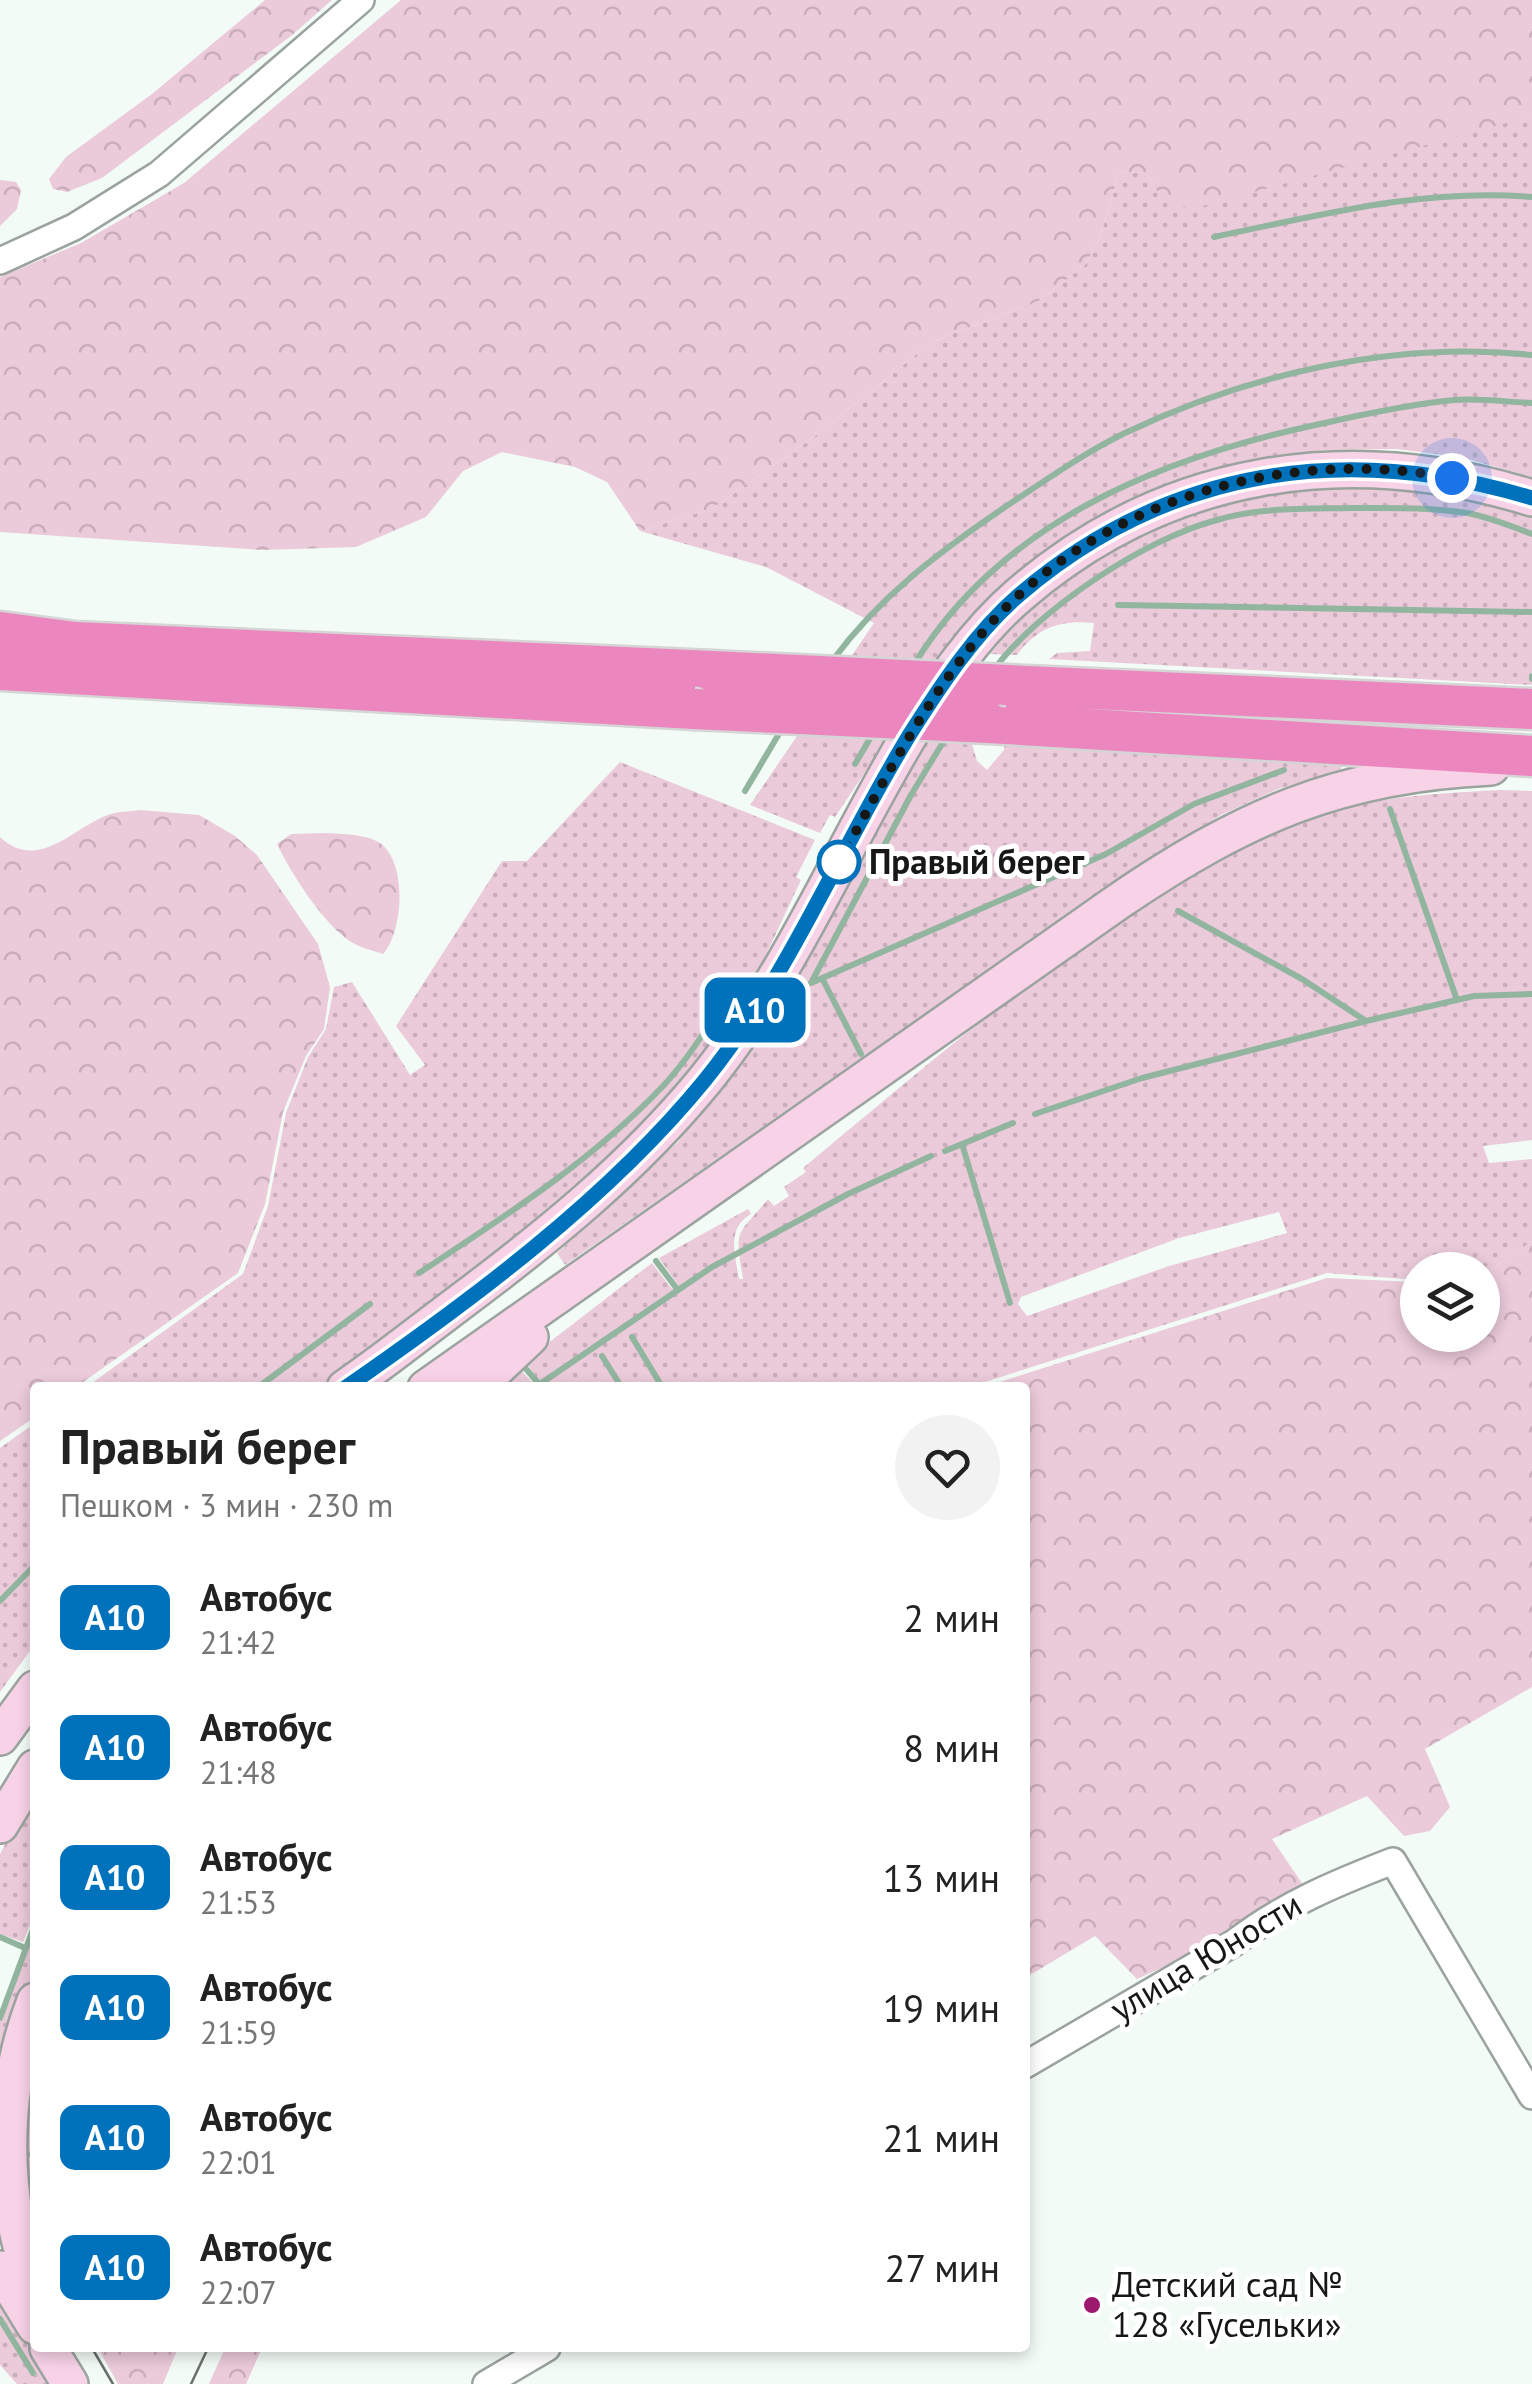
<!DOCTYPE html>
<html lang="ru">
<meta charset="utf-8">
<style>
body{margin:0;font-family:"PT Sans",sans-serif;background:#f2f2f2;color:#222;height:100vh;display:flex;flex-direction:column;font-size:38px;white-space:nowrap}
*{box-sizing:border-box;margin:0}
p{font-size:32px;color:#767676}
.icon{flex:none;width:55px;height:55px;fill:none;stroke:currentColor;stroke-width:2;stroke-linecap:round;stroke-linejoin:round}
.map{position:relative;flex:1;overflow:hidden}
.side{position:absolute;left:30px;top:1382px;width:1000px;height:970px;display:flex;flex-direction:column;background:#fff;border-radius:10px;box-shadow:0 5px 15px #0003}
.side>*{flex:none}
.badge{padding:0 20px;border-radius:15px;font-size:35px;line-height:65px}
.tools{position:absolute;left:1400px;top:1252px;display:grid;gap:20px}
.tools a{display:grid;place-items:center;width:100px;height:100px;border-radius:50%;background:#fff;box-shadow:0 5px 15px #0003;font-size:50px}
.you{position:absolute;width:50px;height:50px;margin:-25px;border:8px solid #fff;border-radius:50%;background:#1a73e8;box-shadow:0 0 0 15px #1a73e833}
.map>.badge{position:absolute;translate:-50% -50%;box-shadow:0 0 0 5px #fff}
.round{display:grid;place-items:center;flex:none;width:105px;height:105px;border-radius:52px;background:#f2f2f2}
.head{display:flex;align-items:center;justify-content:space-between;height:170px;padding:0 30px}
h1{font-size:48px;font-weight:700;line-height:75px}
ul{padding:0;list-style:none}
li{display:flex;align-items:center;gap:30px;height:130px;padding:0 30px}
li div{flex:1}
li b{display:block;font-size:38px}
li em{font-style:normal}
li .badge{min-width:110px;font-weight:700;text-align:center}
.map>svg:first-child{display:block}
.grass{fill:url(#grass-dots);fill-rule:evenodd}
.forest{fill:url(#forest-crowns)}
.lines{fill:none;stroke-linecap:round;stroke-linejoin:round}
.stream{stroke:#92b59f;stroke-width:6}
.minor-casing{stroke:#9ba39e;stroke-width:30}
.secondary-casing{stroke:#9ba39e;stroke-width:40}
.trunk-casing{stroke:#d5d5d5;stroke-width:45}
.minor{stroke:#fff;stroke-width:25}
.secondary{stroke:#f8d2e7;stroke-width:35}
.trunk{stroke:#eb86bf;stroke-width:40}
.tram{stroke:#6a6f6c;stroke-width:2.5}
.trunk-bridge-casing{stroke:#d5d5d5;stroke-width:45;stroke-linecap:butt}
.trunk-bridge{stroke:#eb86bf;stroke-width:40}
.line-casing{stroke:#fff;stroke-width:22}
.line{stroke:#0072bc;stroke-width:15}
.walk{stroke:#151816;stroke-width:10;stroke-dasharray:0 18}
.stop-dot{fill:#fff;stroke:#0072bc;stroke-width:5}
.poi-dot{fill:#9c1a6d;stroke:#fff;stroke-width:4}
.labels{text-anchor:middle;stroke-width:10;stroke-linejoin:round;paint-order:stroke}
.stop-label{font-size:35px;font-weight:bold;fill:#151816;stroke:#fff;text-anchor:start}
.street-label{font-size:35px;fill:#151816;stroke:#fff}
.poi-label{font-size:35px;fill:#151816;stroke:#fff;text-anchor:start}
</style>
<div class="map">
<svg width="1532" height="2384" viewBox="0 0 1532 2384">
<defs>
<pattern id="grass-dots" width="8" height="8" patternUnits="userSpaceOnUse" patternTransform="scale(2.5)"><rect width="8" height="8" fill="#ebcad9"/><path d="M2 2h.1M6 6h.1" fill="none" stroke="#c9adba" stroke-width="1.8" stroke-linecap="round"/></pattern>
<pattern id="forest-crowns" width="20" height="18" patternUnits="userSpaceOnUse" patternTransform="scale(2.5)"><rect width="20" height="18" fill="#ebcad9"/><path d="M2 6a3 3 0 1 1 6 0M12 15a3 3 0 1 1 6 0" fill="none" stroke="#c9adba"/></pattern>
</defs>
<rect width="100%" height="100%" fill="#f3fbf6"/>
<!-- grass -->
<path class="grass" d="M1532,116V477L1460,457L1396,449L1328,450L1287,454L1237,465L1175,484L1124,507L888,738L835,817L830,815L820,833L750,805L874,623L766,567L640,531L713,508L818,434L933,341L1037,302L1085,265L1099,240L1119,173L1146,172L1160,196Z
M1396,482L1532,509V685L1049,659L1057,653L1090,651L1094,623C1060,620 1038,627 1017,655L990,654C1040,592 1104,551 1176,520C1200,510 1224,499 1249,494C1296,485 1348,486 1396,482Z
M923,738L971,741L977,761L987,770L1004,750V742L1341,759V771L1278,789L1221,815L1145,861L565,1265L557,1253L677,1143L725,1084L763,1026Z
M620,762L815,840L796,877L801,880L750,989L706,1052L658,1112L519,1241L320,1387L85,1388L243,1274L268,1206L286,1113L308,1057L326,1029L334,987L352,982L410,1075L425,1065L396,1026L502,861H527Z
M1500,790L1532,791V1140L1483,1146L1489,1163L1532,1159V1241L1483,1275L1482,1270H1418L1417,1280L1327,1273L969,1387L492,1388L518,1367L532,1382L538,1379L525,1361L652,1263L672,1289L678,1285L659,1258L748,1209L751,1214C726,1228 735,1255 739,1279H743C734,1227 737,1237 768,1199L774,1206L789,1196L784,1187L806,1172L803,1168C920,1071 1034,971 1164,893C1221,858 1278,826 1342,809C1393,795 1447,793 1500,790ZM1279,1212L1287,1233L1169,1266L1027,1316L1018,1304L1021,1297L1179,1238Z
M35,1423V1644L0,1692V1448Z
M27,1802L35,1804V1913L23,1942L0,1934V1854Z
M35,1927V1972L21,2001L0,2074V2020Z
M35,2034V2130L30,2155L33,2156L35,2147V2184L26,2206L19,2189Z
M0,2297L53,2384H17L0,2365V2323L33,2376L36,2375L0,2316Z"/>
<!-- forest -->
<path class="forest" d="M265,0H332L291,36L102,178L67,192L53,189L49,179L66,157L152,94Z
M401,0H1532V116L1191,209L1160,196L1146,172L1119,173L1099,240L1085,265L1037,302L933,341L818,434L713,508L640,531L607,482L575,467L502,452L463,471L426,517L356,547L262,550L0,532V277L81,243L184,183Z
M0,180L16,182L21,190L17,209L0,226Z
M139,810L199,815L235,836L257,855L318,944L330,987L324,1029L306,1056L283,1112L265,1204L238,1273L76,1387L35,1388V1417L0,1441V837C38,873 74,827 108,815C117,811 129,812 139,810Z
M325,833C342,834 366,834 380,843C408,863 403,932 383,954C374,951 362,948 353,943C326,928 290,872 277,844L291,834Z
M1532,1241V1687L1425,1749L1450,1807L1430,1831L1404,1836L1367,1796L1272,1839L1308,1892L1210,1946L1137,1979L1095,1936L1025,1978V1388H981L1327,1278L1417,1282L1418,1335H1482L1483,1275Z
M98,2348H178L163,2384H118Z
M225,2348H262L246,2384H209Z"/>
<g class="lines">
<!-- stream -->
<path class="stream" d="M1214,237C1321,215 1422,188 1532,197
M1118,605L1532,612
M832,661C882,594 939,552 1008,505C1046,480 1084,453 1125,433C1249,374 1395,340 1532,355
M912,668C999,522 1160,458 1320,424C1364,414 1410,404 1455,400C1480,398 1507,402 1532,403
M993,671C1036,611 1144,539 1217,520C1261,507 1307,509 1353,508C1390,508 1430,507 1467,513C1489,517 1511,526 1532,534
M1532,679V676
M948,734L911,795L811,983L1106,854L1194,804L1284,770
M855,764L875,730
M745,791L783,727
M1390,809L1457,1000
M1178,911L1302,979L1366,1021
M822,978L861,1054
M1035,1114L1142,1078L1366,1021L1474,996L1532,994
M962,1144L1010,1303
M945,1151L1013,1123
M656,1261L677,1289
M419,1273C504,1217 592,1161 663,1086C692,1055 715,1015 738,980
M632,1337L661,1385L658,1388
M602,1356L622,1388
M521,1363L539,1384
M257,1388L370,1304
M534,1388L712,1267L848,1194L931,1156
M0,1601L35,1565
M0,1937L25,1948
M0,2018L35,1924
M32,2155L35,2139
M0,2319L33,2373"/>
<defs>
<path id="minor" d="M0,261L74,227L159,174L361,0
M1025,2065L1234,1943C1283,1905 1336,1883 1393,1861L1532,2096
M486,2384L547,2348"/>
<path id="secondary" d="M345,1388C383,1362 419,1333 455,1306C546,1238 633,1168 705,1080C790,975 841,849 910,734C940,685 975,633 1019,595C1166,468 1349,441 1532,498
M426,1388L1119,901C1243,817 1339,774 1491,767
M476,1388L530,1337
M0,1737L35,1689
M0,1825L35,1768
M35,2001C0,2091 0,2201 35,2289
M0,2269L35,2326
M48,2348L70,2384"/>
<path id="trunk" d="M0,632L75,642L712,671
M0,670L694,709
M1007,685L1532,709
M989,723L1532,756"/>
</defs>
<!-- minor casing -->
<use href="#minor" class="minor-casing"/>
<!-- secondary casing -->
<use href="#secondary" class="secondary-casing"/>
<!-- trunk casing -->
<use href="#trunk" class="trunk-casing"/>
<!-- minor -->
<use href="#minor" class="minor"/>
<!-- secondary -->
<use href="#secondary" class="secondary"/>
<!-- trunk -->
<use href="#trunk" class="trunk"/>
<!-- tram -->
<path class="tram" d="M92,2348L113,2384
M191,2384L208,2348"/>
<defs>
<path id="trunk-bridge" d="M712,671L1007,685
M694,709L989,723"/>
</defs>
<!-- trunk-bridge casing -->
<use href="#trunk-bridge" class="trunk-bridge-casing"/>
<!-- trunk-bridge -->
<use href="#trunk-bridge" class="trunk-bridge"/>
</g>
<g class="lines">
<defs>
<path id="line" d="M345,1388C472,1300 608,1199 705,1080C790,975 840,848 910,734C941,685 975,633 1019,595C1168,467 1347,442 1532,498"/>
</defs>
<!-- line casing -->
<use href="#line" class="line-casing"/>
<!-- line -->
<use href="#line" class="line"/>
<!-- walk -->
<path class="walk" d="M839,862C882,785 922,705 979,637C1091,502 1282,445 1452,478"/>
</g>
<!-- markers -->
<circle class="stop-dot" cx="839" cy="862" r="20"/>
<circle class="poi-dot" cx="1092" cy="2305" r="10"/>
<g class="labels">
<!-- stop labels -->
<g class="stop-label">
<text x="869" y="874">Правый берег</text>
</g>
<!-- street labels -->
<g class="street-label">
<text transform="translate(1206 1957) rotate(-31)" y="12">улица Юности</text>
</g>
<!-- poi labels -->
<g class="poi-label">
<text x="1112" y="2297">Детский сад №<tspan x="1112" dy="40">128 «Гусельки»</tspan></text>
</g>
</g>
</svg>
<div class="tools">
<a><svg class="icon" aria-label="layers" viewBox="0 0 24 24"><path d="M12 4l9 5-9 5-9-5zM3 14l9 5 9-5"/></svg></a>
</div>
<div class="you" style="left:1452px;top:478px"></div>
<b class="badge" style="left:755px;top:1010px;background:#0072bc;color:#fff">А10</b>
<section class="side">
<div class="head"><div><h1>Правый берег</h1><p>Пешком · 3 мин · 230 m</p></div><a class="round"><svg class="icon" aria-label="heart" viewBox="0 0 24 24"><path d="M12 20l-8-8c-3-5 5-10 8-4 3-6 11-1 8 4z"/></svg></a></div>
<ul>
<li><span class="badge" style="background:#0072bc;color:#fff">А10</span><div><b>Автобус</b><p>21:42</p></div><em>2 мин</em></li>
<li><span class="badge" style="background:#0072bc;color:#fff">А10</span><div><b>Автобус</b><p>21:48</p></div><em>8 мин</em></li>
<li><span class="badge" style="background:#0072bc;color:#fff">А10</span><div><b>Автобус</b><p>21:53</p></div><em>13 мин</em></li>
<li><span class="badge" style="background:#0072bc;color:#fff">А10</span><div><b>Автобус</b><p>21:59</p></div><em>19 мин</em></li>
<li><span class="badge" style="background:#0072bc;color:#fff">А10</span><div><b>Автобус</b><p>22:01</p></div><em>21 мин</em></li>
<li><span class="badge" style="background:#0072bc;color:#fff">А10</span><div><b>Автобус</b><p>22:07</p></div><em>27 мин</em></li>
</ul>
</section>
</div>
